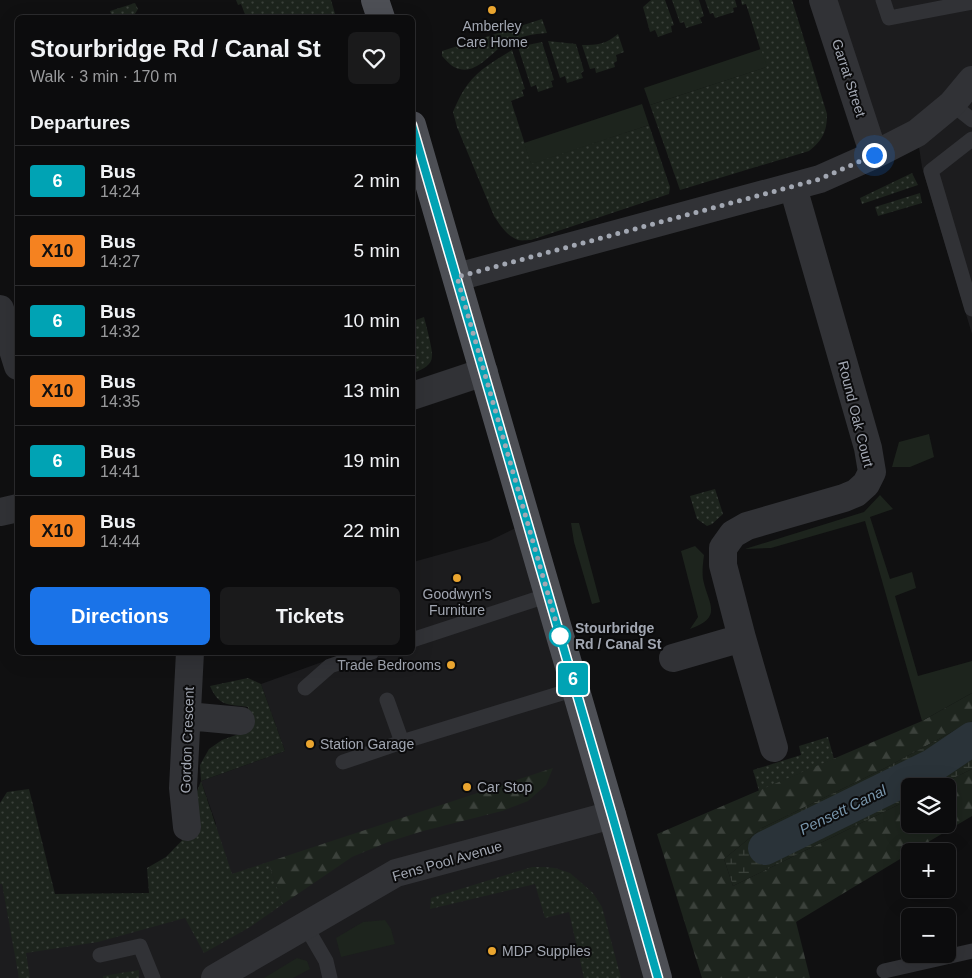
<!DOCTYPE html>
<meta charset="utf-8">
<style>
body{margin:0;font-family:Helvetica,sans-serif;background:#1a1a1b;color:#f1f3f6;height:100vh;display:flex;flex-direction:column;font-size:19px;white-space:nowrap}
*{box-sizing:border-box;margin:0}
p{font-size:16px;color:#9a9b9d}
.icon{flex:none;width:28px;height:28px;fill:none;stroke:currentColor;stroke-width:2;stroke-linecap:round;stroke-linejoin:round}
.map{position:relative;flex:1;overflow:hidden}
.drawer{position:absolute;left:15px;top:15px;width:400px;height:640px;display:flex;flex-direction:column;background:#0c0c0d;border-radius:8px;box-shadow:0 5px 20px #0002,0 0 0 1px #2c2c2e}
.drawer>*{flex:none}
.badge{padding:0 10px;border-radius:4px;font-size:18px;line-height:32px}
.controls{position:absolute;left:901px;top:778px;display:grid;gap:10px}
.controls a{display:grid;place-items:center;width:55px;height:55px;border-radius:8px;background:#0c0c0d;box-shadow:0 5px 20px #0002,0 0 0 1px #2c2c2e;font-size:25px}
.you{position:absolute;width:25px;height:25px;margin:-12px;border:4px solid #fff;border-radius:50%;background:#1a73e8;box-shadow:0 0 0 8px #1a73e833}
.map>.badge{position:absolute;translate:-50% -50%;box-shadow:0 0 0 2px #fff}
h2{padding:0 15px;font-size:19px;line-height:45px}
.round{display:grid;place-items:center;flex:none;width:52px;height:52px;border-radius:8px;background:#1a1a1b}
.summary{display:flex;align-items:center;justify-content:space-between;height:85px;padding:0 15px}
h1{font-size:24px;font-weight:800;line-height:38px}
.button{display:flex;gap:10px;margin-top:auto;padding:10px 15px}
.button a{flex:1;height:58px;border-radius:8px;background:#1a73e8;color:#fff;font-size:20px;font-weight:800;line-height:58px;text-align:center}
.button a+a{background:#1a1a1b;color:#f1f3f6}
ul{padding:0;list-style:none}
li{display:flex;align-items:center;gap:15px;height:70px;padding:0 15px;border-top:1px solid #2c2c2e}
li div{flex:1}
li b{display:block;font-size:19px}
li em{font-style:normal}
li .badge{min-width:55px;font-weight:700;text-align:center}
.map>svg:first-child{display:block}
.built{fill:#1c1c1e}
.grass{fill:url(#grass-dots)}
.forest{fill:url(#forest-firs)}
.wetland{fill:url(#wetland-marsh)}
.garden{fill:#1d241d}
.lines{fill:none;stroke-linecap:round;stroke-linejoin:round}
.canal{stroke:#2a3339;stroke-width:34}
.lane{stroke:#313236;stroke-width:15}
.street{stroke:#313236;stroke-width:28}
.primary{stroke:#4d4f55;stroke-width:28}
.line-casing{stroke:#fff;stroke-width:11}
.line{stroke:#00a3b4;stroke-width:8}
.walk{stroke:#a2a7b2;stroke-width:5;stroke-dasharray:0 9}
.poi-dot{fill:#eaa52f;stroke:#0b0b0c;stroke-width:2}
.stop-dot{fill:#fff;stroke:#00a3b4;stroke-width:2.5}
.labels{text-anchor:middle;stroke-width:4;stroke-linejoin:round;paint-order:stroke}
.poi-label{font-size:14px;fill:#a2a7b2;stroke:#0b0b0c;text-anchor:start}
.street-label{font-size:14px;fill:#a2a7b2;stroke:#0b0b0c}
.stop-label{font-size:14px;font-weight:bold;fill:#a2a7b2;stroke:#0b0b0c;text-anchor:start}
.water-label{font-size:15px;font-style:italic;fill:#7996ac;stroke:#0b0b0c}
</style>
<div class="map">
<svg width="972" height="978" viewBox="0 0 972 978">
<defs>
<pattern id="grass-dots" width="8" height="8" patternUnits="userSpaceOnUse" patternTransform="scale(1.25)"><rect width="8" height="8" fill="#1d241d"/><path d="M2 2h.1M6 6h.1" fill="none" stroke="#3b413b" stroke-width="1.8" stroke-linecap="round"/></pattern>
<pattern id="forest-firs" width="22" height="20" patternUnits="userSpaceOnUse" patternTransform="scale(1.25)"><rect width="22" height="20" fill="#1d241d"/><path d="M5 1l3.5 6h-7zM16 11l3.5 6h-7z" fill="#3b413b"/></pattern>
<pattern id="wetland-marsh" width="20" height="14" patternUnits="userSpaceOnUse" patternTransform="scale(1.25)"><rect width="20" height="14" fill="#1d241d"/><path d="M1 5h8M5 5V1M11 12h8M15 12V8" fill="none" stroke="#3b413b"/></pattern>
</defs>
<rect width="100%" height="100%" fill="#101011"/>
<!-- built -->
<path class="built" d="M823,0H972V334L922,167L917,134L874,155Z
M528,522L657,978H0V884L2,883L12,936L178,906L216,824L201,781L285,751L261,684L347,653L412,652L413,562L489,541Z"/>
<!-- grass -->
<path class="grass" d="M236,0H331L336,17H246L241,4L238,5Z
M651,0H665L674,25L671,26L672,32L658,37L655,30L650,32L643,7Z
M672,0H699L704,16L700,18L702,23L686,28L684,22L680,23Z
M705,0H735L737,7L733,8L734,12L715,18L713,13L710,14Z
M741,0H792L827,114C827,131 823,140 809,151L680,190L650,105L766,67L746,4L742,5Z
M135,3L138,9L133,17H112L110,11Z
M542,19L547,33C531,34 516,37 502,46C488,56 474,77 454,67C450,65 446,60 442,56V51Z
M618,34L624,52L616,55L617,61L614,63L615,67L596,73L595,68L590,69L582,45C598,45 606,44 618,34Z
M548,41L576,44L584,71L581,73L583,78L567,83L565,76L560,78Z
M542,42L554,80L551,81L553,87L538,92L536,85L531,87L518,47Z
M512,50L525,89L522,90L524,96L511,101L531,163L649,125L670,187L669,194L531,240C527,240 522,241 518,240C507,236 500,225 494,216L457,127L453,112C457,103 461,93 468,84C478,70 497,59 512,50Z
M912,173L918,185L862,204L860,198Z
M920,193L922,203L878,216L875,207Z
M424,317C426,325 433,350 432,356C432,365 423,369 416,372L413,362V321Z
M715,489L723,514L712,524L707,526L697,519L690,496Z
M248,678L261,684L285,751L201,781L232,874L268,862L283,904L250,927L204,953L185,918L98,942L26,953L30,978H19L2,884H0V803L7,792L29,789L55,894L149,893L147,868L166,857L194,828V799L201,781L200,765L209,749L222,740L247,731L248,707C228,704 219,707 210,686Z
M828,737L834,759L759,791L753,770L801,755L799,746Z
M532,867H544L555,868L570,873L593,893L602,907L621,978H584L569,912L545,918L535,884L430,909L431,898Z
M139,970V978H103V976Z"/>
<!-- forest -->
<path class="forest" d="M972,693V721L887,767L762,828L724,859L733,886L910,799V824H948V786H937L972,769V816L913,851H910V853L796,922L810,978H702L657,834L922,721Z
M553,768L546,785L528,801L502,811L423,831L388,842L352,857L283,904L268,862Z"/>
<!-- wetland -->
<path class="wetland" d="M972,721V769L937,786H910V799L733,886L724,859L762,828L887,767Z"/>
<!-- garden -->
<path class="garden" d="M761,49L767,67L650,105L644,88Z
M642,104L649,125L531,164L524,143Z
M929,434L934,457L910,467H892L899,442Z
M880,495L893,509L870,517L890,579L912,572L916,588L895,596L918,676L972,661V693L922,721L865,521L771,548L745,549L864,512Z
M571,523H579L600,602L592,604L574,542Z
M695,546L704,555C703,563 702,571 703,579C708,604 724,617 690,629L698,617L681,551Z
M385,920L391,929L395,944L341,957L336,938L363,922Z
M297,958L307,961L310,969L293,978H264Z"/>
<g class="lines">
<!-- canal -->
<path class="canal" d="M765,848L932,766L972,739"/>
<!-- lane -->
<path class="lane" d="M883,0L889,18L972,2
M952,104L972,120
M972,139L931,171L972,309
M412,640L549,595
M305,688L330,666L372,652
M387,700L402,742
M343,762L402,742L575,689
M305,925L326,961L330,978
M100,955L140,946L153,978
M884,971L972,951"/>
<!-- street -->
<path class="street" d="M823,0L874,155
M457,277L820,179L874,155L917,133L952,104L972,80
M0,309L18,366
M412,396L484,372
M0,512L18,508
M673,658L742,638
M187,716L241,721
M774,748L742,638L723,565V548L733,534L747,526L844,498L856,493L866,484L872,472L868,448L793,187
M187,827L183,788L190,652
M215,978L396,873L612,815"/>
<!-- primary -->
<path class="primary" d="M375,0L381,18
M412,125L612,815L658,978"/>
</g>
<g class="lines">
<defs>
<path id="line" d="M412,125L612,815L658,978"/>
</defs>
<!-- line casing -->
<use href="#line" class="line-casing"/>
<!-- line -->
<use href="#line" class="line"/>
<!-- walk -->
<path class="walk" d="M560,636L457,277L820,179L874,155"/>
</g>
<!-- markers -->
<g class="poi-dot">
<circle cx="492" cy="10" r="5"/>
<circle cx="457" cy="578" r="5"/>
<circle cx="451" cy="665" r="5"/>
<circle cx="310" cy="744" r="5"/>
<circle cx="467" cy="787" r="5"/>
<circle cx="492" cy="951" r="5"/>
</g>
<circle class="stop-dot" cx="560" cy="636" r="10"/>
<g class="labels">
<!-- poi labels -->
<g class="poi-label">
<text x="492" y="31" text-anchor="middle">Amberley<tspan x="492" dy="16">Care Home</tspan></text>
<text x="457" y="599" text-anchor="middle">Goodwyn's<tspan x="457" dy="16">Furniture</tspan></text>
<text x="441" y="670" text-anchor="end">Trade Bedrooms</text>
<text x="320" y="749">Station Garage</text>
<text x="477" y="792">Car Stop</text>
<text x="502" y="956">MDP Supplies</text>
</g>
<!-- street labels -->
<g class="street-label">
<text transform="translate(849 78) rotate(72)" y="5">Garrat Street</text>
<text transform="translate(856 414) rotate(76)" y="5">Round Oak Court</text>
<text transform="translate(187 740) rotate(-88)" y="5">Gordon Crescent</text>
<text transform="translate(447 861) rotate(-16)" y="5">Fens Pool Avenue</text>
</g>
<!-- stop labels -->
<g class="stop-label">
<text x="575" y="633">Stourbridge<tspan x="575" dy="16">Rd / Canal St</tspan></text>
</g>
<!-- water labels -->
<g class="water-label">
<text transform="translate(843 810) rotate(-26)" y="5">Pensett Canal</text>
</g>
</g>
</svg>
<div class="controls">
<a><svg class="icon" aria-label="layers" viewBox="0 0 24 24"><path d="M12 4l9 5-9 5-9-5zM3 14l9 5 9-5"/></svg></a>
<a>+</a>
<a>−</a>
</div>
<div class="you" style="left:874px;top:155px"></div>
<b class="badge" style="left:573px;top:679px;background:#00a3b4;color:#fff">6</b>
<section class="drawer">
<div class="summary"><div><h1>Stourbridge Rd / Canal St</h1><p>Walk · 3 min · 170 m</p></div><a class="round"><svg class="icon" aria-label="heart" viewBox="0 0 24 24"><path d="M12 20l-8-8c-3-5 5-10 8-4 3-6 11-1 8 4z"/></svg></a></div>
<h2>Departures</h2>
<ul>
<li><span class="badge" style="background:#00a3b4;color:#fff">6</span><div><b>Bus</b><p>14:24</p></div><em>2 min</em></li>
<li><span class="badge" style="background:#f58220;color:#111">X10</span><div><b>Bus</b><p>14:27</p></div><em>5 min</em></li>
<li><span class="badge" style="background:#00a3b4;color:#fff">6</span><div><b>Bus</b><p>14:32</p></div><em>10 min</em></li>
<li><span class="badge" style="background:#f58220;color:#111">X10</span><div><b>Bus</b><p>14:35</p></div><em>13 min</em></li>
<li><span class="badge" style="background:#00a3b4;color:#fff">6</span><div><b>Bus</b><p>14:41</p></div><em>19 min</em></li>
<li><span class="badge" style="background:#f58220;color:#111">X10</span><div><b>Bus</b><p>14:44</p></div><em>22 min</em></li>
</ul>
<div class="button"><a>Directions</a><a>Tickets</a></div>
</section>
</div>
